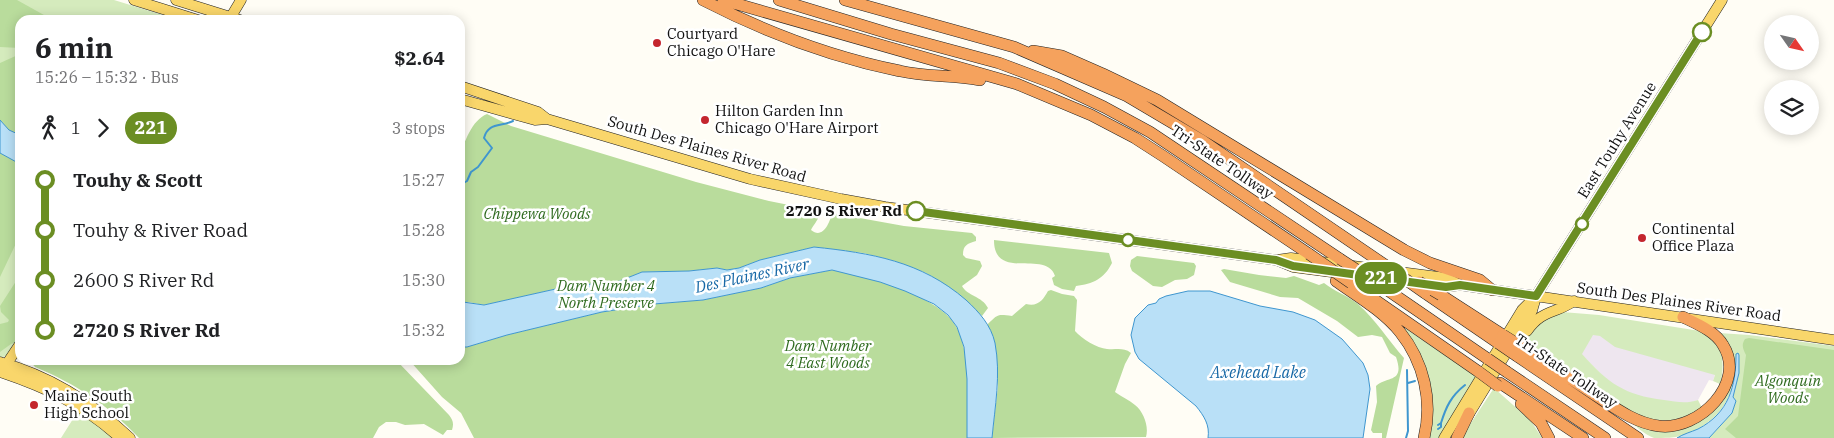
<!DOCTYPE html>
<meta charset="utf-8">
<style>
body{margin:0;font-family:"IBM Plex Serif",serif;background:#f2f2f2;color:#202124;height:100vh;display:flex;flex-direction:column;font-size:19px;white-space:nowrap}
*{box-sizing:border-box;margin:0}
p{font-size:16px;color:#757577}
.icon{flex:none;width:28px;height:28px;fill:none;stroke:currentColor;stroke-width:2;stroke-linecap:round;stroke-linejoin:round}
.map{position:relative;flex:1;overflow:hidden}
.panel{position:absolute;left:15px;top:15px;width:450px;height:350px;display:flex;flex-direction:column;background:#fff;border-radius:15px;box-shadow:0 2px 12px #0003}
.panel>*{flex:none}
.badge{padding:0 10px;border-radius:16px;font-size:18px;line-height:32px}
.needle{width:32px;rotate:124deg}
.controls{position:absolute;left:1764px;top:15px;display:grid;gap:10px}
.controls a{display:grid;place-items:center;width:55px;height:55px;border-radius:50%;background:#fff;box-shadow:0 2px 12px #0003;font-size:25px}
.map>.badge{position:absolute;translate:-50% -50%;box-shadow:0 0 0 2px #fff}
.legs{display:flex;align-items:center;gap:8px;height:55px;padding:0 20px;font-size:16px}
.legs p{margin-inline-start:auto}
.overview{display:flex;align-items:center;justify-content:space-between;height:85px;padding:0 20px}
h1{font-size:28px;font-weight:700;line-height:38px}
ul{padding:0 20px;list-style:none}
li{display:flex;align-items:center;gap:18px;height:50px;font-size:19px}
li i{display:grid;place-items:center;width:8px;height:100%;margin:0 6px;background:currentColor}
li i::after{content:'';width:12px;height:12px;margin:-6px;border:4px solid;border-radius:50%;background:#fff}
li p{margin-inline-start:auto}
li:first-child i{background:linear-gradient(#0000 50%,currentColor 0)}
li:last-child i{background:linear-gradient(currentColor 50%,#0000 0)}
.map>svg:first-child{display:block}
.industrial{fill:#eee6ef}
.green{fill:#d5ebbd}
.forest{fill:#b9dc9c}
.water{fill:#b9e0f7;stroke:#3f96cf}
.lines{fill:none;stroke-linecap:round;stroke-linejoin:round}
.stream{stroke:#3f96cf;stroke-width:2}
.major-casing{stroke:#222;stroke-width:11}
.highway-casing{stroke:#222;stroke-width:12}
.major{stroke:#f9d66b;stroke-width:10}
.highway{stroke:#f5a25d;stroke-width:11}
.highway-bridge-casing{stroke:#222;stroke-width:12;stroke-linecap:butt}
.highway-bridge{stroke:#f5a25d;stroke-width:11}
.line-1-casing{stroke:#fff;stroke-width:11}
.line-1{stroke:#6b8e23;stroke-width:8}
.stop-1-dot{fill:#fff;stroke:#6b8e23;stroke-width:2.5}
.poi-dot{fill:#c4262e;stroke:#fff;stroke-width:2}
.labels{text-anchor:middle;stroke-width:5;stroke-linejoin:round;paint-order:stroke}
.poi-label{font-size:15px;fill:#111;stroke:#fff;text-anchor:start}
.street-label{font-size:15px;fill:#111;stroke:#fff}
.stop-label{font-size:15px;font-weight:bold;fill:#111;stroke:#fff;text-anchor:end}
.park-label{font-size:15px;font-style:italic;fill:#2f6b1f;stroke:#fff}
.water-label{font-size:16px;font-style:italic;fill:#1768a6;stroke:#fff}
</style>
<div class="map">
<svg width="1834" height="438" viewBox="0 0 1834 438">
<rect width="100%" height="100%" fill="#fffdf5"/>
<!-- industrial -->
<path class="industrial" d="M1549,323L1718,365L1713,381L1709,380L1698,400L1667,411L1629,401Z"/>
<!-- green -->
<path class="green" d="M0,0H114L179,20H20V337L9,355L0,358Z
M1562,312L1599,315L1700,331C1704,333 1712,336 1715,339C1724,349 1724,372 1720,384L1713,381L1715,375L1615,347L1600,336L1593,335L1582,354C1608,383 1624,395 1664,400C1677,402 1686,404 1698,400L1702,408C1689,416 1675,422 1659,420C1633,418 1608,397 1587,384C1565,370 1544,356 1522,342L1540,320Z
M1400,325L1478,377L1441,438H1428L1432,417Z
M1719,333L1749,335L1834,346V438H1709C1719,427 1732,416 1736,401L1733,397L1739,373L1738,353L1736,354C1737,394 1722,421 1684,435C1676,438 1663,438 1654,438C1645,435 1636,426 1628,420L1680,428L1730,386Z
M1494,388L1531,421L1542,438H1461Z
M78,411L115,438H61Z"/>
<!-- forest -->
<path class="forest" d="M0,0H17L53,20H20V48L0,47Z
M20,54V135L9,130L0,120V63Z
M487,114L511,126L696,182L769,201L814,210L819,215C818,221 813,225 811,230C823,240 830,222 832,213L904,226L972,233L976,237V241C967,244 963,245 963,255L966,258L980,261L982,266L977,275L962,286C967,296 982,296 988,308L982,316L957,293L926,273L891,260L863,253L814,247L760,260L739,268L727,270L717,268L689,271L642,272L617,282L569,286L484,305L468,302L460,303V157C464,142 472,120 487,114Z
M0,153L20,164V235L0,277Z
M994,240L1109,253L1112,263C1104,279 1093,284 1076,286L1074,291L1062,289L1054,285L1052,278L1055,276C1046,249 994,282 994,240Z
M1137,256L1194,263L1196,266L1194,275L1187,279L1175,280L1162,287L1153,286L1132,271L1130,266L1131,260Z
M1224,269L1259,275L1286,278L1294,276L1319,285L1324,283C1335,292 1347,295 1358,304C1375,319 1389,341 1404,358L1386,438H1382V433H1373L1371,430L1377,402L1376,386C1388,376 1405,383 1396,357L1390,353L1382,337L1372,335L1358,337L1337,321L1298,298L1280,297L1230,282L1221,270Z
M832,270C866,277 941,295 957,328C971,355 969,408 967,438H474L461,413L442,397L409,360H460V347H467L507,335L602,312L654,304L703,300L761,288L790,278Z
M20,275V337L16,342L11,344L0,352V324L8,322L9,320L1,312L0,306Z
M1051,290L1062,294L1074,296L1077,300L1075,331C1082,339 1097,348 1107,349C1117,350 1123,347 1131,353L1125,364L1115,392C1122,397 1129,400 1135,405C1144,412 1149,427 1146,437L992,438L998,386L987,325C998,314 997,314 1012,316L1026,304C1038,307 1043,300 1048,291Z
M1749,338L1834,350V438H1736L1725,429L1738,416L1746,355C1743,349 1741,345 1745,339Z
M396,360L449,415C453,420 454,424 452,430H447L443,435L424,424L405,425L396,422H386L379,427L373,438H139C108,405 76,384 35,367L30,361Z"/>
<!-- water -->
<path class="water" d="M0,120L9,130L20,135V164L0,153Z
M814,247C871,253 921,261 966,300C979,312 991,325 995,343C1001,375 995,406 992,438H967V379L964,347L957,327L948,315L934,304L905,291L880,282L832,270L790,278L761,288L703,300L654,304L602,312L507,335L467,347H460V303L463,302L484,305L569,286L617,282L642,272L689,271L717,268L727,270L739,268L760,260Z
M1188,291H1210L1260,306L1293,312L1315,320L1342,339L1363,363L1368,375L1370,389L1363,438H1208C1210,425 1204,416 1196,406L1139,359L1135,352L1131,335L1135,318L1148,305L1156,303L1159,299L1166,296Z
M1738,353L1739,355V373L1733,397L1736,401L1732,413L1709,438H1677C1683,434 1691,432 1698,429C1729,413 1736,386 1736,354Z"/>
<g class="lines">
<!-- stream -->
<path class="stream" d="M460,185L467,181L471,172L478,167L492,148L484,138C488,122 501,127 513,121
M1408,383L1415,381
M1438,425L1441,423C1446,407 1451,396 1465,385
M1438,429L1441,427V423
M1406,438L1408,431L1407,370"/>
<defs>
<path id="major" d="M134,0L198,20
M176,0L240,20
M229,20L241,0
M460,86L538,112L547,119L750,179L841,199L885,207L1276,260L1293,267L1409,282
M460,99L535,120L547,119
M1277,260L1291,258L1446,278L1460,285L1834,340
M1424,284L1446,287L1460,285
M1527,331C1543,309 1553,315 1574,301
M0,362C51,376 92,402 130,438
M4,368L20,344
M0,372C45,387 84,405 120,438
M1466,419L1532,311L1536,297
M1444,438L1522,310L1536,296L1722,0"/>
<path id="highway" d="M703,0C765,32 831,57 900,71C926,77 953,75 980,80
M723,0L1017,84L1091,115L1135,138L1163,156L1309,254
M779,0L891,34L999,63L1055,84L1104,107L1150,132L1340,259
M845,0L1014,47L1127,96L1203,141L1385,265
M1033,51L1062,56L1103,74L1157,100L1404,250L1430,263L1480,280L1492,290
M1336,281C1357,296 1383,311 1400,332C1424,362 1433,401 1424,438
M1352,284L1479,372
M1383,287L1488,359
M1425,293L1498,343
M1441,295L1503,335
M1522,347C1544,362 1566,376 1589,391C1610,404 1633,423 1659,426C1699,431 1747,383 1723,345C1715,331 1697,324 1683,317
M1517,356L1638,438
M1507,372L1605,438
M1500,383L1583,438
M1521,404L1541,423L1549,438
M1457,438L1469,413"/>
</defs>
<!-- major casing -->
<use href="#major" class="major-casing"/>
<!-- highway casing -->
<use href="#highway" class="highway-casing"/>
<!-- major -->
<use href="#major" class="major"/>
<!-- highway -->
<use href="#highway" class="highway"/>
<defs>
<path id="highway-bridge" d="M1309,254L1351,283
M1340,259L1383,287
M1385,265L1425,293
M1419,282L1441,295
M1503,335L1522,347
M1498,343L1517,356
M1488,359L1507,372
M1479,372L1498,386"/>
</defs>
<!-- highway-bridge casing -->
<use href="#highway-bridge" class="highway-bridge-casing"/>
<!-- highway-bridge -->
<use href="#highway-bridge" class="highway-bridge"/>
</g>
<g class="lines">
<defs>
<path id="line-1" d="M916,211L1276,260L1293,266L1446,287L1460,285L1536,296L1702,32"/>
</defs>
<!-- line-1 casing -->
<use href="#line-1" class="line-1-casing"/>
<!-- line-1 -->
<use href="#line-1" class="line-1"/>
</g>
<!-- markers -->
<g class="stop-1-dot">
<circle cx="1702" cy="32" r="9"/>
<circle cx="916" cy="211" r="9"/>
<circle cx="1582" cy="224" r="6"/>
<circle cx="1128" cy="240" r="6"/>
</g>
<g class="poi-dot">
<circle cx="657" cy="43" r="5"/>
<circle cx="705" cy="120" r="5"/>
<circle cx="1642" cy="238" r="5"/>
<circle cx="34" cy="405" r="5"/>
</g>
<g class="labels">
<!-- poi labels -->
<g class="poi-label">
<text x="667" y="39">Courtyard<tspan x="667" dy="17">Chicago O'Hare</tspan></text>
<text x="715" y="116">Hilton Garden Inn<tspan x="715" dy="17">Chicago O'Hare Airport</tspan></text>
<text x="1652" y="234">Continental<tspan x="1652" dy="17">Office Plaza</tspan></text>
<text x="44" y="401">Maine South<tspan x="44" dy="17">High School</tspan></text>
</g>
<!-- street labels -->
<g class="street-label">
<text transform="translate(1617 140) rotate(-58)" y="5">East Touhy Avenue</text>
<text transform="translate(707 149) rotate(16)" y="5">South Des Plaines River Road</text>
<text transform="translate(1222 162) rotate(34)" y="5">Tri-State Tollway</text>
<text transform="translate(1679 302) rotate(8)" y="5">South Des Plaines River Road</text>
<text transform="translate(1566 371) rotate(34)" y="5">Tri-State Tollway</text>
</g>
<!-- stop labels -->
<g class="stop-label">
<text x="902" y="216">2720 S River Rd</text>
</g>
<!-- park labels -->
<g class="park-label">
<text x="537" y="219">Chippewa Woods</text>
<text x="606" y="291">Dam Number 4<tspan x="606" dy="17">North Preserve</tspan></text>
<text x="828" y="351">Dam Number<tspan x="828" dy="17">4 East Woods</tspan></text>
<text x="1788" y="386">Algonquin<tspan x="1788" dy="17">Woods</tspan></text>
</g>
<!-- water labels -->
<g class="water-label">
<text transform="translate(752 275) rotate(-12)" y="6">Des Plaines River</text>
<text x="1258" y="378">Axehead Lake</text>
</g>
</g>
</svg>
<div class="controls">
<a><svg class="needle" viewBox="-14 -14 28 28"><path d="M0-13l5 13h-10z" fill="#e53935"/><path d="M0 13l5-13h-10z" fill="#757577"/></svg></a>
<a><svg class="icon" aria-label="layers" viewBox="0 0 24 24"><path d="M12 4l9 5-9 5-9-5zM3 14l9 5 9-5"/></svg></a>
</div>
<b class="badge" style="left:1381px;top:278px;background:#6b8e23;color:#fff">221</b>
<section class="panel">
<div class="overview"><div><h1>6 min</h1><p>15:26 – 15:32 · Bus</p></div><b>$2.64</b></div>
<div class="legs"><svg class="icon" aria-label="walk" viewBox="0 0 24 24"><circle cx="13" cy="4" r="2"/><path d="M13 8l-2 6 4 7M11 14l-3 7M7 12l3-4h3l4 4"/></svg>1<svg class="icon" aria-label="forward" viewBox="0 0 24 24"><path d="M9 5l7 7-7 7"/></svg><b class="badge" style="background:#6b8e23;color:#fff">221</b><p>3 stops</p></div>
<ul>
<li><i style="color:#6b8e23"></i><b>Touhy &amp; Scott</b><p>15:27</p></li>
<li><i style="color:#6b8e23"></i><span>Touhy &amp; River Road</span><p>15:28</p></li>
<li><i style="color:#6b8e23"></i><span>2600 S River Rd</span><p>15:30</p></li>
<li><i style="color:#6b8e23"></i><b>2720 S River Rd</b><p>15:32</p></li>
</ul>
</section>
</div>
